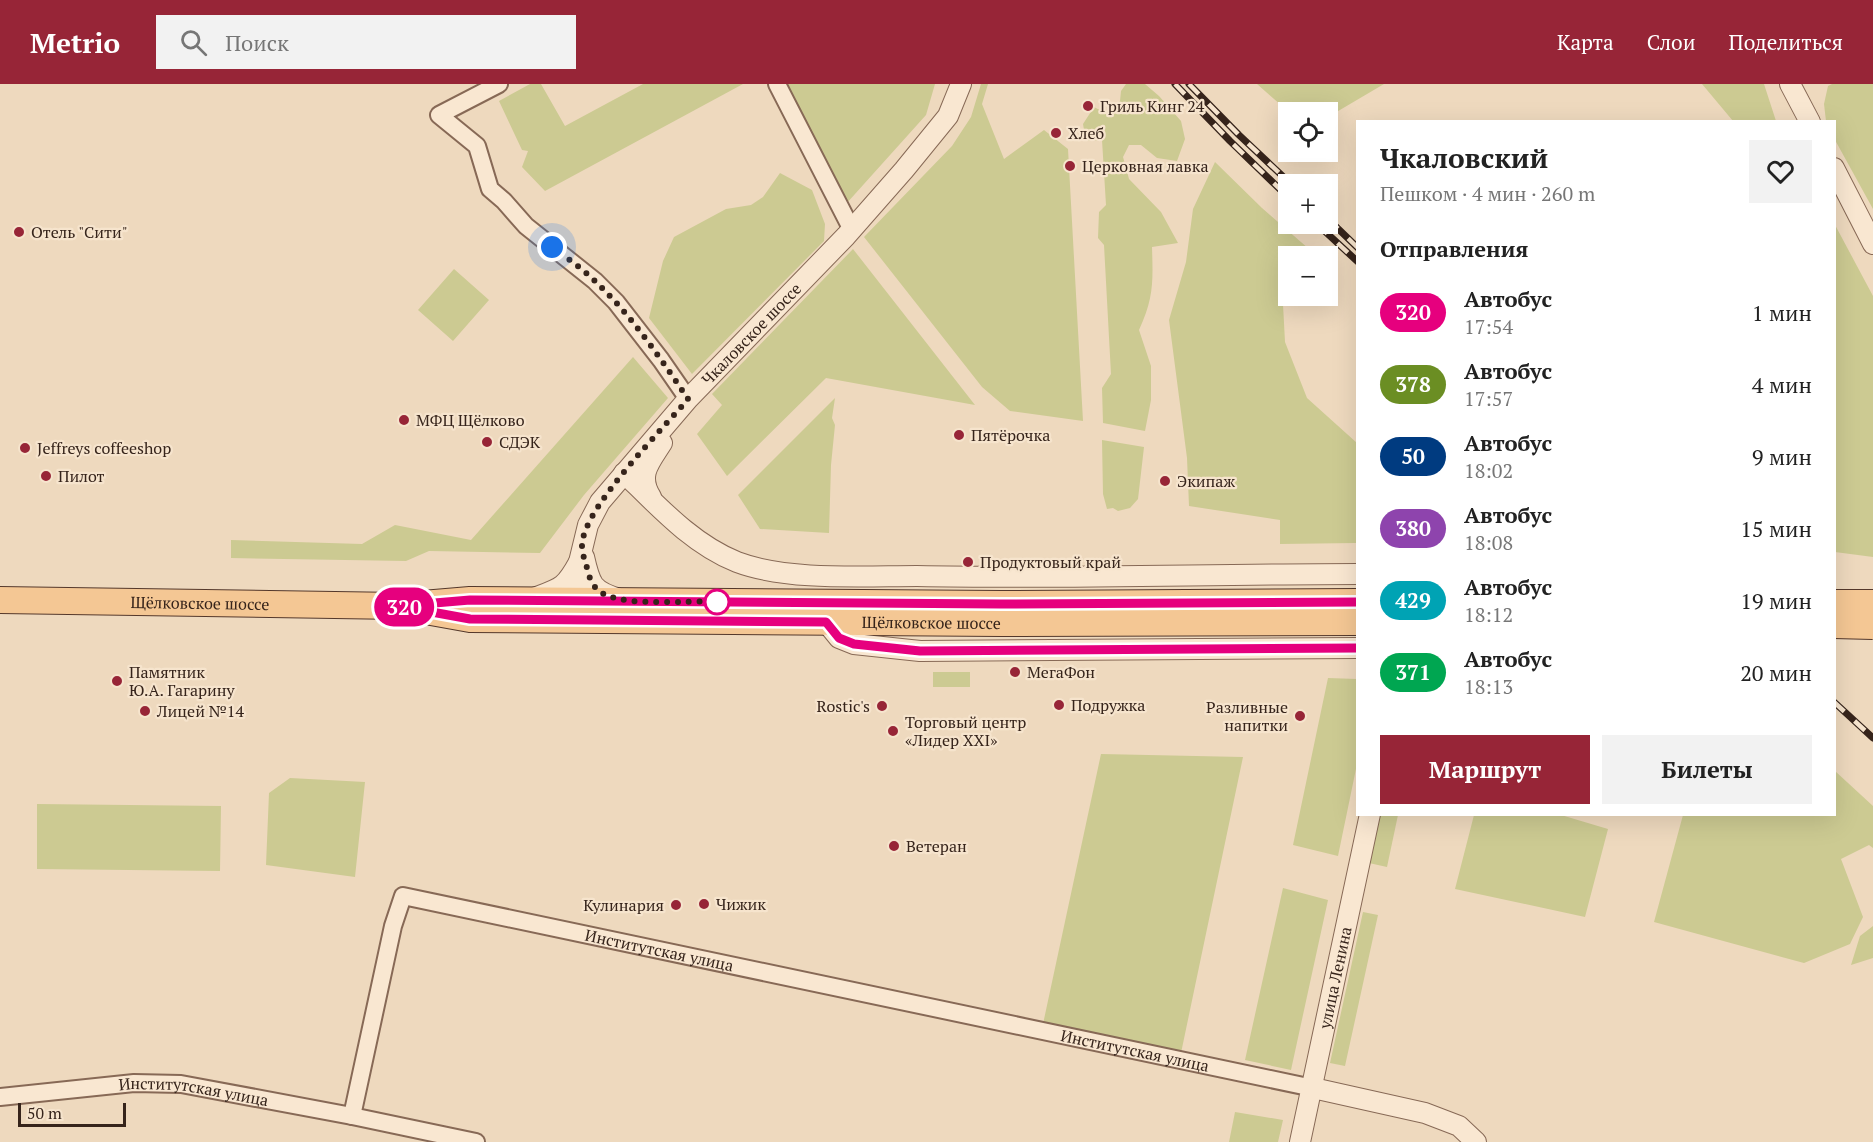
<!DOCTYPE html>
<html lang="ru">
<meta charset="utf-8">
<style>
body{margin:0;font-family:"PT Serif",serif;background:#f2f2f2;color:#222;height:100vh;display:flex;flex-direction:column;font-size:22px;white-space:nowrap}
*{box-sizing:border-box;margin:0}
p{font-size:20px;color:#767676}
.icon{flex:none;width:33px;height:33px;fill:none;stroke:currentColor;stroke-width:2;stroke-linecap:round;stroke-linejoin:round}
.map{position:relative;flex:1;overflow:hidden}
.drawer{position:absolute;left:1356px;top:36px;width:480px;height:696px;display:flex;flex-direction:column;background:#fff;border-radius:0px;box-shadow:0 6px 24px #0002}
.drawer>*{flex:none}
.badge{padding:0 12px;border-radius:20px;font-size:21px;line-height:39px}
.buttons{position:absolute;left:1278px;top:18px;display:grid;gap:12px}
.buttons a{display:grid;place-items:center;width:60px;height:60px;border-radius:0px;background:#fff;box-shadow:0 6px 24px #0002;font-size:30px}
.scale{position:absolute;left:18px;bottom:15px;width:108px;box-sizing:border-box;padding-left:6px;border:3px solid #36241b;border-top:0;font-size:16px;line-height:21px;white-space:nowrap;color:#36241b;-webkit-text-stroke:4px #f6e4cd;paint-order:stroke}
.you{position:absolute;width:30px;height:30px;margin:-15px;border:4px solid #fff;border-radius:50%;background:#1a73e8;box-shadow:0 0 0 9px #1a73e833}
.map>.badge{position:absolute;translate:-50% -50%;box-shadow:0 0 0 3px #fff}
h2{padding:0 24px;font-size:22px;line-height:54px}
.round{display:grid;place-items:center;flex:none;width:63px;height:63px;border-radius:0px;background:#f2f2f2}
.head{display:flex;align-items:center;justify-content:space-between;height:102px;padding:0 24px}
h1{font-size:28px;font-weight:700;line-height:45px}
.action{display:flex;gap:12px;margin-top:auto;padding:12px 24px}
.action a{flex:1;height:69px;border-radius:0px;background:#972537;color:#fff;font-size:24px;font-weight:700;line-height:69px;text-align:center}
.action a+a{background:#f2f2f2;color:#222}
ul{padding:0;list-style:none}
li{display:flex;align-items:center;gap:18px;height:72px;padding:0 24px}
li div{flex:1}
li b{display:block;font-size:22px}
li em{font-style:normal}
li .badge{min-width:66px;font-weight:700;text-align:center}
header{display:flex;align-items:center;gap:36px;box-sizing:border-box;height:84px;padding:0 30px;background:#972537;color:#fff}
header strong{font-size:28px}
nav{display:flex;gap:33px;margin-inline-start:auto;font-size:21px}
.search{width:420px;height:54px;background:#f2f2f2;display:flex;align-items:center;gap:15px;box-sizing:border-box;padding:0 21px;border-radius:0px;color:#767676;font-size:22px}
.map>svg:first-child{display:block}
.green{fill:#ccca92}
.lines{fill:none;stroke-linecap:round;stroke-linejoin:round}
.minor-casing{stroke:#876956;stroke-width:20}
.tertiary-casing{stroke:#876956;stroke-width:22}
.primary-casing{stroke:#54382b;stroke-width:28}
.minor{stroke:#f9e7d1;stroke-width:16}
.tertiary{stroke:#f9e7d1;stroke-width:20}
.primary{stroke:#f4c794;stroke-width:26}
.rail-casing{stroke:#36241b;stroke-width:7}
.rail{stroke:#f6e4cd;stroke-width:4.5;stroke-dasharray:14;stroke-linecap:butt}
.primary-bridge-casing{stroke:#54382b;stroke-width:28;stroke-linecap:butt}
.primary-bridge{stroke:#f4c794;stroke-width:26}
.line-casing{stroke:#fff;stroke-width:14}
.line{stroke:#e6007e;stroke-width:9}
.walk{stroke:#36241b;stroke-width:6;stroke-dasharray:0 10.8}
.poi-dot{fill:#972537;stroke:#f6e4cd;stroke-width:2}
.stop-dot{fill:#fff;stroke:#e6007e;stroke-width:3}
.labels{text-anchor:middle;stroke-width:4.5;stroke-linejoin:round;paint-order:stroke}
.poi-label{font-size:16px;fill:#36241b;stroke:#f6e4cd;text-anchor:start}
.street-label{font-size:16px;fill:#36241b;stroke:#f6e4cd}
</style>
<header>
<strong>Metrio</strong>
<div class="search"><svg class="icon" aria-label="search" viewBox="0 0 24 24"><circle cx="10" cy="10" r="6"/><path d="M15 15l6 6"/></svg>Поиск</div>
<nav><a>Карта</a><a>Слои</a><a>Поделиться</a></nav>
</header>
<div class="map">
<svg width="1873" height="1058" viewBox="0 0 1873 1058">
<rect width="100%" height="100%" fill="#eed9be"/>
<!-- green -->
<path class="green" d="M530,0H541L565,42L643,0H743L545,107L522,83L528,67L522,66L499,17Z
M786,0H935L926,31L846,120Z
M981,0H988L982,20L1004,75L1044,46L1068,65L1083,337L1010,327L982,303L864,153L952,62L971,33Z
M1126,0H1145L1159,12L1181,37L1185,55L1177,77L1157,74L1141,61H1129L1123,73L1129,95L1161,128L1178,159L1152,163C1153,197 1154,214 1139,246L1151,282V316L1145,347L1103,339L1102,304L1111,290L1104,161L1098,154L1099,128L1106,121L1102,56L1086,57L1083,40L1094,23L1111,32L1120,17L1121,7Z
M1257,0H1384L1328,33V28H1289Z
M1702,0H1764L1776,37H1733Z
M1832,0H1873V125L1835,56L1834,38L1826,37L1824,20L1828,2Z
M1215,78L1262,124L1317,172H1288V212H1293L1283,220L1285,258L1307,314L1357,359L1358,434L1356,459L1280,460V436L1189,422L1187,374L1169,236L1186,178L1193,125Z
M780,89L812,106L825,140L824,157L692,290L649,234L663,177L674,153L726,125L751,121L763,113Z
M1834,139L1873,212V473L1835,468Z
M853,165L975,321L826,294L727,392L697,350L722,321L712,310Z
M454,185L489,216L453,257L418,226Z
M633,273L668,314L584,411L540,469L429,467L406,477L231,474V456L362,460L395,441L471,456Z
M835,314L832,334L835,341L831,381L829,449L760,445L738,411Z
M1102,356L1144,363L1138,415L1130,424L1118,427L1113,424L1107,425L1103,410Z
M933,588H970V603H933Z
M1328,594L1357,595V680L1338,772L1293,761Z
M1101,670L1243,673L1181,969L1043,940Z
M1835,687L1873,722V764L1869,761L1841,775L1863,833L1850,860L1804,879L1654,838L1683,731L1834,730Z
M290,694L365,698L355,793L266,781L269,709Z
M37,720L221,722L220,787L37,785Z
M1380,731H1398L1387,783L1369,779Z
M1474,731H1561L1608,745L1585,833L1455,805Z
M1283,804L1328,816L1291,986L1245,976Z
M1363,828L1378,831L1345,982L1330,979Z
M1873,842V874L1851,881L1860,852Z
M1235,1028L1283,1036L1278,1058H1229Z"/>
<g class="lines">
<defs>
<g id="minor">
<path d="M499,0L439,31L477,62L490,105L504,117L526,142L595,197L616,218L661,276L688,315"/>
<path d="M777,0L852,146"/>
<path id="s1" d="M0,1013L134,999L181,1000L352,1032L476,1058"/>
<path id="s2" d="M352,1032L393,842L403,812L1313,1004"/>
</g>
<g id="tertiary">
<path d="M1790,0L1810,38"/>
<path d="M1834,84L1873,160"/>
<path d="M624,389C658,422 692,460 737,478C787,497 863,492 917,492C1064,495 1211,490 1358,490"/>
<path d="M651,413C637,391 650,378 662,359"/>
<path d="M584,473C590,500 592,507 620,515"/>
<path d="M534,514C561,504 565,504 579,478"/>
<path id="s3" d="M581,531L577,517L579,478L588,441L600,418L688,315L846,152L904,86L948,32L961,0"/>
<path d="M826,538L839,554L854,560L920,567L1358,564"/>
<path d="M1313,1004L1425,1029L1459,1042L1476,1058"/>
<path id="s4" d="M1300,1058L1370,730"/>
</g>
<g id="primary">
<path id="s5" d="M0,516L399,522L470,516L1000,520L1358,518"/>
<path id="s6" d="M431,528L470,535L1001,539L1358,538"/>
</g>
</defs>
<!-- minor casing -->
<use href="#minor" class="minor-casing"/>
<!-- tertiary casing -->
<use href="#tertiary" class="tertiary-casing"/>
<!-- primary casing -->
<use href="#primary" class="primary-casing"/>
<!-- minor -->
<use href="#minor" class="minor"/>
<!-- tertiary -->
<use href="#tertiary" class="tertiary"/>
<!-- primary -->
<use href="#primary" class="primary"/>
<defs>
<path id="rail" d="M1175,0L1230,57L1288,113
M1189,0L1239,51L1291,100
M1328,135L1358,164
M1317,140L1358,178
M1834,618L1873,654"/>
</defs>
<!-- rail casing -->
<use href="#rail" class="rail-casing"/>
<!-- rail -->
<use href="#rail" class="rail"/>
<defs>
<path id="primary-bridge" d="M1834,519H1873
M1834,541L1873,542"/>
</defs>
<!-- primary-bridge casing -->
<use href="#primary-bridge" class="primary-bridge-casing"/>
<!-- primary-bridge -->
<use href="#primary-bridge" class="primary-bridge"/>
</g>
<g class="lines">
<defs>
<path id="line" d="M1358,518L1000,520L470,516L399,522L470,535L826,538L839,554L854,560L920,567L1358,564"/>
</defs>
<!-- line casing -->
<use href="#line" class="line-casing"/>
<!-- line -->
<use href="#line" class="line"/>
<!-- walk -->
<path class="walk" d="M552,163C567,174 583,185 596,198C632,232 661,275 688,315C663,345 582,425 582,462C582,469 585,477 587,484C589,494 594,506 604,510C630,523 686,516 717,518"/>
</g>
<!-- markers -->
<g class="poi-dot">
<circle cx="1088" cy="22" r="6"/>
<circle cx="1056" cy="49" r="6"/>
<circle cx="1070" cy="82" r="6"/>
<circle cx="19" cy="148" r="6"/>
<circle cx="404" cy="336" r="6"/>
<circle cx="959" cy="351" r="6"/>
<circle cx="487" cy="358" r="6"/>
<circle cx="25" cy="364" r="6"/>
<circle cx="46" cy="392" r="6"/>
<circle cx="1165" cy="397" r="6"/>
<circle cx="968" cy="478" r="6"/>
<circle cx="1015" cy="588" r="6"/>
<circle cx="117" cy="597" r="6"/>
<circle cx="1059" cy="621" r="6"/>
<circle cx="882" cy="622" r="6"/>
<circle cx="145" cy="627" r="6"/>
<circle cx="1300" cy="632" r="6"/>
<circle cx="893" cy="647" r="6"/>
<circle cx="894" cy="762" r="6"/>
<circle cx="704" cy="820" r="6"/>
<circle cx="676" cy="821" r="6"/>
</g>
<circle class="stop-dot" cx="717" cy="518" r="12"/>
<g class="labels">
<!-- poi labels -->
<g class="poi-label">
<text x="1100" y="28">Гриль Кинг 24</text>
<text x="1068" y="55">Хлеб</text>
<text x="1082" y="88">Церковная лавка</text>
<text x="31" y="154">Отель "Сити"</text>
<text x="416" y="342">МФЦ Щёлково</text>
<text x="971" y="357">Пятёрочка</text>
<text x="499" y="364">СДЭК</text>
<text x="37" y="370">Jeffreys coffeeshop</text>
<text x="58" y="398">Пилот</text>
<text x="1177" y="403">Экипаж</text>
<text x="980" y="484">Продуктовый край</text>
<text x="129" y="594">Памятник<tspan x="129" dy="18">Ю.А. Гагарину</tspan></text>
<text x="1027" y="594">МегаФон</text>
<text x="1071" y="627">Подружка</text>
<text x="870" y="628" text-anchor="end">Rostic's</text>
<text x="1288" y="629" text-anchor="end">Разливные<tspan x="1288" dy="18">напитки</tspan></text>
<text x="157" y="633">Лицей №14</text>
<text x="905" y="644">Торговый центр<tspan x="905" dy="18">«Лидер XXI»</tspan></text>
<text x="906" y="768">Ветеран</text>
<text x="716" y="826">Чижик</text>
<text x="664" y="827" text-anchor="end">Кулинария</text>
</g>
<!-- street labels -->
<g class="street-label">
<text dy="6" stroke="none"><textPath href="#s3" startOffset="344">Чкаловское шоссе</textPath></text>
<text dy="6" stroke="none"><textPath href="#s5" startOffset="200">Щёлковское шоссе</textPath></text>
<text dy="6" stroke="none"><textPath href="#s6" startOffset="501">Щёлковское шоссе</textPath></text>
<text dy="6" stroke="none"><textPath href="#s2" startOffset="488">Институтская улица</textPath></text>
<text dy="6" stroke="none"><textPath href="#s4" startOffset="168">улица Ленина</textPath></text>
<text dy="6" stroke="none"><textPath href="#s2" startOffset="974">Институтская улица</textPath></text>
<text dy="6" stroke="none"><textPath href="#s1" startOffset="195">Институтская улица</textPath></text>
</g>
</g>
</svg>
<div class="buttons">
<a><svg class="icon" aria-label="locate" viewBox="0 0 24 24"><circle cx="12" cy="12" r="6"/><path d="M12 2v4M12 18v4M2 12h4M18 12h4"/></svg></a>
<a>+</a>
<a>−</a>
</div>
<div class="scale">50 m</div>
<div class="you" style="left:552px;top:163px"></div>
<b class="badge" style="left:404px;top:523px;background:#e6007e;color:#fff">320</b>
<section class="drawer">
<div class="head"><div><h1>Чкаловский</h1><p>Пешком · 4 мин · 260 m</p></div><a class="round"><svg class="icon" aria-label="heart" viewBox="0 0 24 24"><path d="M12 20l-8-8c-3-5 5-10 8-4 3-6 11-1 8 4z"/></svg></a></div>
<h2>Отправления</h2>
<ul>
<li><span class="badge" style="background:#e6007e;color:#fff">320</span><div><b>Автобус</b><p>17:54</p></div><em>1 мин</em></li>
<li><span class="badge" style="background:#6b8e23;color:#fff">378</span><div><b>Автобус</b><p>17:57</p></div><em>4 мин</em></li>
<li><span class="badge" style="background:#003b80;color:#fff">50</span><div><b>Автобус</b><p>18:02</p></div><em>9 мин</em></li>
<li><span class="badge" style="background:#8e44ad;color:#fff">380</span><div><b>Автобус</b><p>18:08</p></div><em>15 мин</em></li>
<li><span class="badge" style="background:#00a3b4;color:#fff">429</span><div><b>Автобус</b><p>18:12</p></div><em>19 мин</em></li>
<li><span class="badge" style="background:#00a651;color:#fff">371</span><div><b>Автобус</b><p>18:13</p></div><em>20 мин</em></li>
</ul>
<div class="action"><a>Маршрут</a><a>Билеты</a></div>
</section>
</div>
